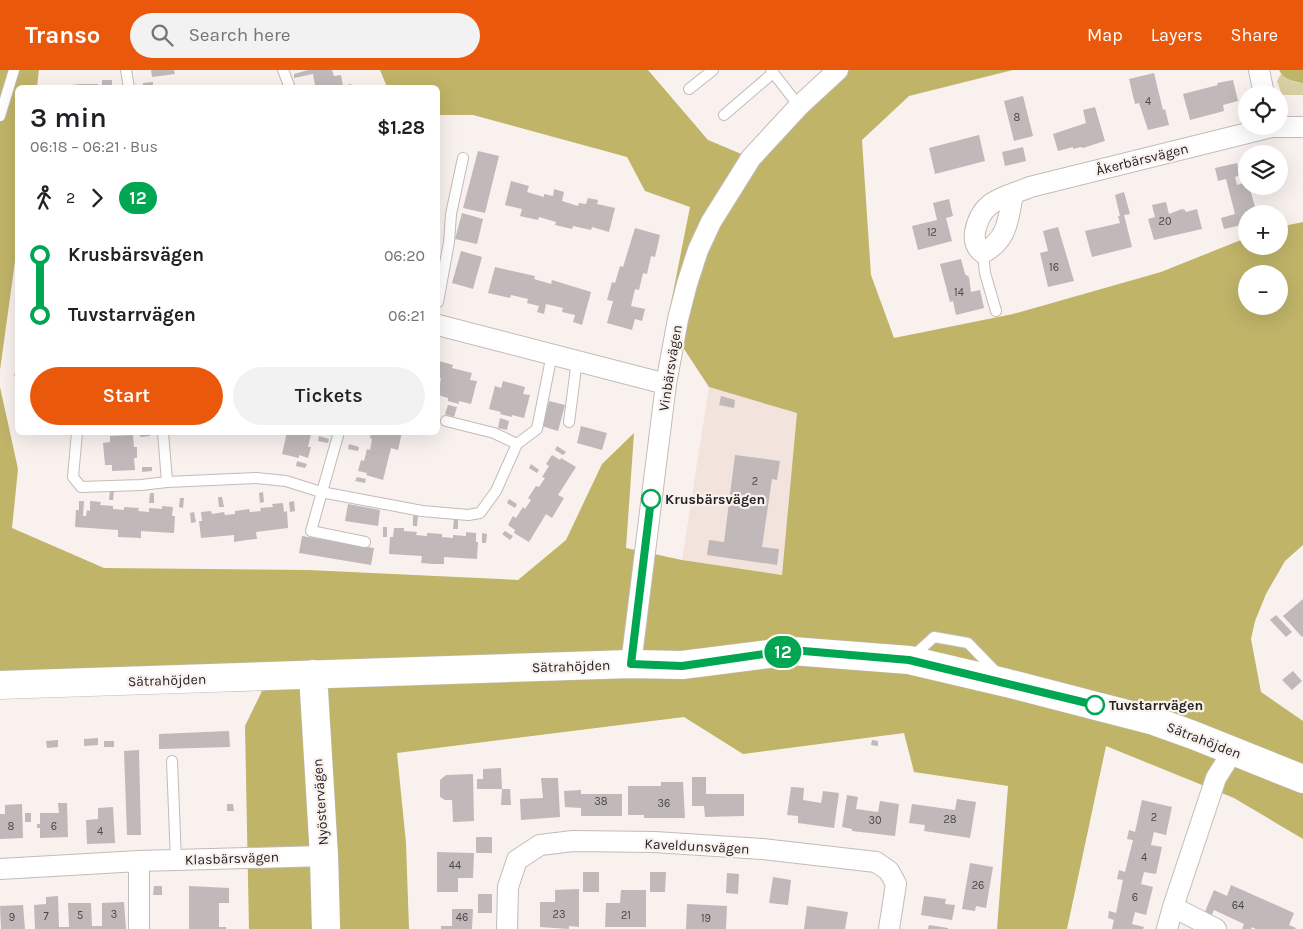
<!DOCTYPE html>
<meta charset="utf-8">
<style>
body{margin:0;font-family:Karla,sans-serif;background:#f2f2f2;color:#202124;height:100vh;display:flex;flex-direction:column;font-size:19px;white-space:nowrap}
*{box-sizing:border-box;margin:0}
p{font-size:16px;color:#757577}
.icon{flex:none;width:28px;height:28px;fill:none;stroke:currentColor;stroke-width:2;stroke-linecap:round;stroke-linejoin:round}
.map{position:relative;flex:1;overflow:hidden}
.sheet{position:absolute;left:15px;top:15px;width:425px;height:350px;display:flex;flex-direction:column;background:#fff;border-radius:8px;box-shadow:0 5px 20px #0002}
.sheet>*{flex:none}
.badge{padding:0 10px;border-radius:16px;font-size:18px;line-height:32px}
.buttons{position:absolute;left:1238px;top:15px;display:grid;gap:10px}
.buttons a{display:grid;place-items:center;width:50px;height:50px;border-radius:50%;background:#fff;box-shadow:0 5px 20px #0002;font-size:25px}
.map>.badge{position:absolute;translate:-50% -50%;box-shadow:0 0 0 2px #fff}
.legs{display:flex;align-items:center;gap:8px;height:55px;padding:0 15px;font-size:16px}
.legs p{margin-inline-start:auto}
.overview{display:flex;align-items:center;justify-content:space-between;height:85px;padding:0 15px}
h1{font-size:28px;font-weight:600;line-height:38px}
.primary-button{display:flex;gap:10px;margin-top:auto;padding:10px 15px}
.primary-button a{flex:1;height:58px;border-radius:30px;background:#ea580c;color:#fff;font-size:20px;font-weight:600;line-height:58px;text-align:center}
.primary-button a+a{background:#f2f2f2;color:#202124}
ul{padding:0 15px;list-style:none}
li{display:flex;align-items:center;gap:18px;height:60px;font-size:19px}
li i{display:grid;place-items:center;width:8px;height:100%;margin:0 6px;background:currentColor}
li i::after{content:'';width:12px;height:12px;margin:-6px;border:4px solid;border-radius:50%;background:#fff}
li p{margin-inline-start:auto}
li:first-child i{background:linear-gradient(#0000 50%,currentColor 0)}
li:last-child i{background:linear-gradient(currentColor 50%,#0000 0)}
header{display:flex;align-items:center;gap:30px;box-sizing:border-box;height:70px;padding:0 25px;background:#ea580c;color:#fff}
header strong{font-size:24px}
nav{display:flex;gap:28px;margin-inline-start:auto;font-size:18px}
.search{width:350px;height:45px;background:#f2f2f2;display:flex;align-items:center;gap:12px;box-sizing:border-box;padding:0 18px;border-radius:28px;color:#757577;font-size:19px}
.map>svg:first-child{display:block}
.built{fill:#f3e3dd}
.green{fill:#d6d0a2}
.forest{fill:#bfb468;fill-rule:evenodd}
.building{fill:#c0b8b9}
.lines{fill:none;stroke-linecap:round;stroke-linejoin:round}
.lane-casing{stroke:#c3bbb8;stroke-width:12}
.street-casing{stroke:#c3bbb8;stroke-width:22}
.secondary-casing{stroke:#c3bbb8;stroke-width:29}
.lane{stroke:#fff;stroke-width:10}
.street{stroke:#fff;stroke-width:20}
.secondary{stroke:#fff;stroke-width:28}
.line-1-casing{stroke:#fff;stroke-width:11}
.line-1{stroke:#00a651;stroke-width:8}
.stop-1-dot{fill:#fff;stroke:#00a651;stroke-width:2.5}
.labels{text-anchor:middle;stroke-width:4.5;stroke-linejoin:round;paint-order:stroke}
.number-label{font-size:11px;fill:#4c4848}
.street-label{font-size:14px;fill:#252322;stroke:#f9f1ee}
.stop-label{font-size:14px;font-weight:bold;fill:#252322;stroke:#f9f1ee;text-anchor:start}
</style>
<header>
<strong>Transo</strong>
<div class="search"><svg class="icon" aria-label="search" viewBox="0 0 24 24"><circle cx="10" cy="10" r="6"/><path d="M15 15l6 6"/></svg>Search here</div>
<nav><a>Map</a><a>Layers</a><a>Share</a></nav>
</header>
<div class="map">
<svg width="1303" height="859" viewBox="0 0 1303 859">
<rect width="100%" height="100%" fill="#f9f1ee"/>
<!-- built -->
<path class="built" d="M709,317L797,342L783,505L682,490Z"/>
<!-- green -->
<path class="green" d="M1281,4L1294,12L1303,13V25H1282L1277,11Z"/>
<!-- forest -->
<path class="forest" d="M0,0H39L37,17L18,18L17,177L0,300Z
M380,0H648L708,70L751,88L846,0H1013L909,26L862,70L871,205L894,268L1013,244L1161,202L1246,168V176H1279V157L1303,152V475L1285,491L1266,524L1255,551L1251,569L1261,622L1303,651V769L1234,728L1106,676L1067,859H997L1008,716L914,702L904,663L743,684L684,647L397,683L406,773L409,859H249L245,656L262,621L0,625V317L18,399L12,458L104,498L308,500L518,510L566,470L602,394L634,363L626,478L682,490L782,505L797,343L709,317L667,253L690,137L645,121L627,87L473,45H438V18L387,17ZM1246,204H1279V236H1246Z
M1279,0H1303V13C1294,12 1283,9 1279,0Z"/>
<!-- building -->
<path class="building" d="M151,0H174L175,4L152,7Z
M308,0H332L334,6L341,5L343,16L351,14L352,18H313V16L315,15L313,4L294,8V4Z
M1154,3L1163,40L1165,39L1169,55L1148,60L1139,33L1135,34L1129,9Z
M102,10H112V17H102Z
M1233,10L1238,31L1223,35L1224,41L1190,50L1183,24L1218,15L1217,13Z
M153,12V18H143V13Z
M80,14H98V18H72V15Z
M1023,26L1033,66L1014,71L1004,31Z
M1095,37L1105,71L1083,78L1081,77L1073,79V77L1058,81L1053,64L1086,53L1083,40Z
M979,65L985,91L935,104L929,78Z
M1023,77L1026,91L1005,96L1002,82Z
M478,81L499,86L485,143L463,138Z
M1237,93L1240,105L1235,107L1237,115L1246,112V116H1249L1255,137L1253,138L1254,144H1246V154L1224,159L1221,148L1235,144L1226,109L1218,111L1215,98Z
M511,111L529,116L527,122L544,127V124L553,126L554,119L564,122L562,131L578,136L579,133L586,134L588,128L598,130L597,134L615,138L609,162L592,157L591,160L573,156L572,159L555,155L556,152L539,147L538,150L520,146L522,139L505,135Z
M1124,122L1130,144L1124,145L1132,177L1092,187L1085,161L1120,153L1118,146H1120L1115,125Z
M949,129L953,146L946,148L952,171L918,180L912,156L937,150L933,133Z
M1166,132L1169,144L1182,139L1185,140L1186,142L1197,139L1202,159L1154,170L1148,149L1155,147L1152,135Z
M462,143L483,149L477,174L455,169Z
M1058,157L1074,211L1048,217L1040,183L1048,181L1043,161Z
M635,158L660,165L655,187L651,186L647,204L643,203L639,220L635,219L631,236L645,239L642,251L635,249L632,260L607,253L613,231L607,230L612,212L615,213L620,196L623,197Z
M461,181L482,187L473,219L452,213Z
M961,189L965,204L969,207L971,222L980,220L984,238L956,245L953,231L950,232L940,194Z
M495,197L535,206L534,209L551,214L552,210L591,222L582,255L573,252L575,245L562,242L563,238L546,234L544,244L537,242L539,236L527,233L528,229L511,225L510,228L488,223Z
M439,291L453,295L452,298L472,303L470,310L477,311L471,334L459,331V334L448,331V328L438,325L441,308L438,307Z
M17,295H18V307L14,306Z
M503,311L525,317L523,324L530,325L524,348L512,345V347L500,344L501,342L489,339L495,316L501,318Z
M721,326L735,330L734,338L719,335Z
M549,331L565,335L558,361L542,356Z
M448,335L457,337L454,347L445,344Z
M500,348L509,351L507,360L498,358Z
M581,356L607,363L602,380L577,373Z
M140,362H150V366L140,367Z
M287,362H308L311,364L308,377H311L308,388L299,385V388L282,384Z
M371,362H402L398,380L391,378L383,410L366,405L367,403L358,401L361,390L364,391L367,379L370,380L372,369L370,368Z
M133,365L134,377H137V388H134L135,400L112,401V395H105L103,373L110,372V366Z
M319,366L329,369L328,373L318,371Z
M349,374L359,377L358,381L348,379Z
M557,376L566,382L563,385L555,380Z
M552,385L560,390L561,388L576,397L558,425L564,428L552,448L546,444L529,472L514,463L515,460L508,455L513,446L516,448L523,437L525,439L531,430L528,428L536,416L539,417L545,408L542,407L549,396L546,394Z
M735,385L780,391L777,410L772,409L762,477L779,479L777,495L707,485L709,470L724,472Z
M297,391L307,394L305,398L296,396Z
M531,394L539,400L537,403L529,398Z
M142,397H152V401L142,402Z
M357,407L366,409L365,413L355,411Z
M110,420L114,421L113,430H109Z
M263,422L264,432L260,433L259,423Z
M150,423H154V433H149Z
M218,427H222L224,437H219Z
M180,428H184L183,438L179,437Z
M509,429L517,434L515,438L507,433Z
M79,431H84L83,446H86L87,440L90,441V431L101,432L100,435L113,436V439L124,440V437L139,438L138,441L149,442V438L162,439V436L173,437L172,446H175L174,463L141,461V468L118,467V460L75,457L76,440H79Z
M294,431L295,441L290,442L289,432Z
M283,433L284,442L287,441L288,458L256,462L257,469L246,470L234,472V465L201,468L199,451H202L201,442L211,441L212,444L224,442L225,445L235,444V441L249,439L250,442L261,441L260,438L273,437L272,434Z
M348,434L380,440L378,456L345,451Z
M194,442L196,452L191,453L190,443Z
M413,446H418L417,456H413Z
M454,449H458V459H453Z
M383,457H387V467H383Z
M394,458H404V461L417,462L416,465L427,466V463L442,464V467L453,468V465L466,466V462L476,463V472H478L477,489L444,487V494H433L421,493L422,486L389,484L390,467H393Z
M505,461L513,466L510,470L502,464Z
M482,463L487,464L486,473H482Z
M302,466L374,478L371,495L299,483Z
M1303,529V566L1302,567L1283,546Z
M1276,545L1292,562L1286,567L1270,550Z
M1293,601L1302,611L1292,620L1282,610Z
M229,661L230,677L159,679V664Z
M98,668V675L84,676V669Z
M58,670V677L47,678L46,671Z
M872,670L878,671V676L871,675Z
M104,671H114V677H104Z
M139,680L141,765H127L124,681Z
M501,698L502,719H477V709H483V699Z
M473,704L474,751L453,752L452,730H445L440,727V710L446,705Z
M692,707H706V724H744V746L705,747L704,736H692Z
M541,708H558L560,747L521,750L520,729L543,728Z
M661,712H683L685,748H644V745H628V716H661Z
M791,717L804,718L803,730L821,733L823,721L839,723L834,758L798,753V746L787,745Z
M502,719H510L511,735H501Z
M581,720V724H622V746H581V738L565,737L564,721Z
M847,725L858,727L856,739L878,742L880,731L899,734L895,766L852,761V759L842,757Z
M957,729L976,732L970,768L924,761L925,755L909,753L912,734L955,740Z
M1142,730L1172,737L1166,765L1154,762L1153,766L1151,775L1162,777L1156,804L1144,802L1141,814L1153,817L1146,845L1135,842L1132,854L1144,857L1143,859H1112L1114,850L1108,848L1109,841L1116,843L1123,810L1117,809L1119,800L1125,802L1133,770L1127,769L1129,760L1135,762Z
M58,733H67L68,767L40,768V758H37V754H40V743H59Z
M22,734L23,768L0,769V744H5V735Z
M227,734H233L234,741H227Z
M113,737L115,773L87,774L86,750L98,749V738Z
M25,743H31V752H25Z
M476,767H492V783H476Z
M437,782L474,783L473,808H458V822H437Z
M970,793L993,797L986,838L976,836L975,841L962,839Z
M583,802H599V822H583Z
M650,802H666L665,822H650Z
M727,803L739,804L738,824L726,823Z
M773,807L791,810L788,835L769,833Z
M1231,815L1294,843L1289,855L1296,858L1295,859H1256L1252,857L1251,859H1242L1244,854L1214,840L1211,847L1204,844L1214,820L1227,826Z
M154,816H162V825H153Z
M189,816L229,818V833H219V857H226V859H189Z
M579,819V857L569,856V859L540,857V832H555V820Z
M621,820H646V857H605L606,833H620Z
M478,824H492V843H478Z
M58,826L59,857H69L68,833H91L92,856H102V833L124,832L126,859H35L34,835L46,834V827Z
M924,826L946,829L945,834L955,835L952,850L921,845Z
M687,834L727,836L726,859H686Z
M23,835L25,859H1L0,836Z
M807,836L848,842L845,859H804Z
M452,839H473L472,859H441V856H452Z
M929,855L948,858V859H928Z"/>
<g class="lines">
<defs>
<path id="lane" d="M126,0L129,18
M283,0L290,18
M771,0L799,36
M689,19L713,0
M724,45L773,3
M0,46L14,0
M983,183L985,203L996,241
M438,232L449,172L451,144L463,88
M446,351L494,363L517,374
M569,352L577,290
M77,362L73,407L81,417L141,415L167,412L256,408L286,411L321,422L422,441L468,445L480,443L496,421L517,374L537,359L552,284
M163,362L167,412
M339,362L311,461L365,472
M911,588L934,567L968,573L997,603
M172,691L176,790"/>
<path id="street" d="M1259,0L1264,24
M1013,124C1008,150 1008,169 983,183C976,178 974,170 975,162C981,129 1004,128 1030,117L1272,57H1303
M438,255L666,314
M631,594L666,314L678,249L687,214L698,180L711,152L751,88L799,36L838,0
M139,791L324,786
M0,799L139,791V859
M1173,837L1216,859
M507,859L508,817L517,790L540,775L573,771L655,772L762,779L876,792L889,801L896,814L889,859
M1167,859L1173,837L1216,708L1233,681"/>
<path id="secondary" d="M313,604L324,786L326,859
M0,615L631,594L682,595L792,581L909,590L1007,613L1154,651L1193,665L1303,709"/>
</defs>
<!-- lane casing -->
<use href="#lane" class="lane-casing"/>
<!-- street casing -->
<use href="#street" class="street-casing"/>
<!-- secondary casing -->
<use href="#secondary" class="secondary-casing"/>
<!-- lane -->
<use href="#lane" class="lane"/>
<!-- street -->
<use href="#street" class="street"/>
<!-- secondary -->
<use href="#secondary" class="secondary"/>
</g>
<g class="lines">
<defs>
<path id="line-1" d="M651,429L631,594L682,596L792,580L909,590L1095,635"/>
</defs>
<!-- line-1 casing -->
<use href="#line-1" class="line-1-casing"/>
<!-- line-1 -->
<use href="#line-1" class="line-1"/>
</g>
<!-- markers -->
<g class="stop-1-dot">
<circle cx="651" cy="429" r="9"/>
<circle cx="1095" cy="635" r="9"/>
</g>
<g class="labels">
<!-- number labels -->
<g class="number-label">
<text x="1148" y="35">4</text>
<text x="1017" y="51">8</text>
<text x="1165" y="155">20</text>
<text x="932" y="166">12</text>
<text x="1054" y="201">16</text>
<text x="959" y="226">14</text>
<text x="755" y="415">2</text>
<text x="601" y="735">38</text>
<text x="664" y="737">36</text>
<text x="1154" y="751">2</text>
<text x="950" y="753">28</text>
<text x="875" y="754">30</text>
<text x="11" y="760">8</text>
<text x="54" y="760">6</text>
<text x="100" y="765">4</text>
<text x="1144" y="791">4</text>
<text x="455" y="799">44</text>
<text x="978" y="819">26</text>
<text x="1135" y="831">6</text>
<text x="1238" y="839">64</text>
<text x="114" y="848">3</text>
<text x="559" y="848">23</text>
<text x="80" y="849">5</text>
<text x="626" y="849">21</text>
<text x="46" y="850">7</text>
<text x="12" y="851">9</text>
<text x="462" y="851">46</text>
<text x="706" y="852">19</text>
</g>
<!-- street labels -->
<g class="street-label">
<text transform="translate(1142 89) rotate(-14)" y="5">Åkerbärsvägen</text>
<text transform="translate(670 298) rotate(-81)" y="5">Vinbärsvägen</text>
<text transform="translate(571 596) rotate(-2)" y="5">Sätrahöjden</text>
<text transform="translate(167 610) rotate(-2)" y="5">Sätrahöjden</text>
<text transform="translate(1204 670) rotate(21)" y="5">Sätrahöjden</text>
<text transform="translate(320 732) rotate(-94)" y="5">Nyöstervägen</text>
<text transform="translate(697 776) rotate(3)" y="5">Kaveldunsvägen</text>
<text transform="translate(232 788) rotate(-2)" y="5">Klasbärsvägen</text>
</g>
<!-- stop labels -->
<g class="stop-label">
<text x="665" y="434">Krusbärsvägen</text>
<text x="1109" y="640">Tuvstarrvägen</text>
</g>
</g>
</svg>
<div class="buttons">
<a><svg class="icon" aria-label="locate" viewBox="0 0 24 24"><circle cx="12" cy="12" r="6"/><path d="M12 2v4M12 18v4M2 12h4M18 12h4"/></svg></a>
<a><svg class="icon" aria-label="layers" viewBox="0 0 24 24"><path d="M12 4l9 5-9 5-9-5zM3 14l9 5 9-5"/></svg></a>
<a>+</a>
<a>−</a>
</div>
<b class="badge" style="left:783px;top:582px;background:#00a651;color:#fff">12</b>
<section class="sheet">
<div class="overview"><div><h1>3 min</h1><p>06:18 – 06:21 · Bus</p></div><b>$1.28</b></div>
<div class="legs"><svg class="icon" aria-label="walk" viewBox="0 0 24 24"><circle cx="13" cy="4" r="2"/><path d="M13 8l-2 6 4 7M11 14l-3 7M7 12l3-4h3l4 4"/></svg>2<svg class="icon" aria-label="forward" viewBox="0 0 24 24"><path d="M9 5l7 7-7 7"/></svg><b class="badge" style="background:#00a651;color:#fff">12</b></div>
<ul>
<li><i style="color:#00a651"></i><b>Krusbärsvägen</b><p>06:20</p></li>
<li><i style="color:#00a651"></i><b>Tuvstarrvägen</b><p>06:21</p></li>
</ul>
<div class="primary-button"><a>Start</a><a>Tickets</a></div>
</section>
</div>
